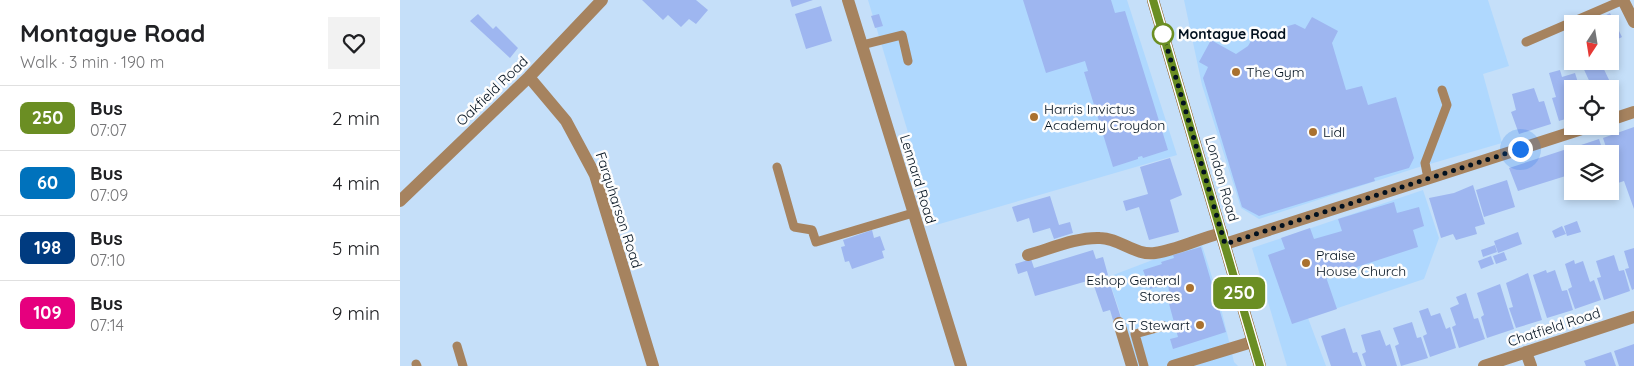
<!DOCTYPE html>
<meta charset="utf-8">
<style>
body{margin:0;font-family:Quicksand,sans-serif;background:#f2f2f2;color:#202124;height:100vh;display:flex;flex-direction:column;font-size:19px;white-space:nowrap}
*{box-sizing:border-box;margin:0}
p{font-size:16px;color:#757577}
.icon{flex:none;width:28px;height:28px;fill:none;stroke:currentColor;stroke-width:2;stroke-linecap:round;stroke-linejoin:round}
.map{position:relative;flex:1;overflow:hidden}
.side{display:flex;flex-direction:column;background:#fff;width:400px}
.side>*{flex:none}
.badge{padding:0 10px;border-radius:8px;font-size:18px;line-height:32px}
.needle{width:32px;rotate:192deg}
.tools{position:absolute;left:1164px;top:15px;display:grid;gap:10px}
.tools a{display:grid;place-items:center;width:55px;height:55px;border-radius:0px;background:#fff;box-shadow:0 2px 8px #0003;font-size:25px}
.you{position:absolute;width:25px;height:25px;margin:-12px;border:4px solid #fff;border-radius:50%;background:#1a73e8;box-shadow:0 0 0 8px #1a73e833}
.map>.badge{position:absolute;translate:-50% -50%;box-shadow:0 0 0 2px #fff}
.round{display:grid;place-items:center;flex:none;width:52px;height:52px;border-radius:0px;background:#f2f2f2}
.summary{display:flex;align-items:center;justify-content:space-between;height:85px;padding:0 20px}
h1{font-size:24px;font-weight:700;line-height:38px}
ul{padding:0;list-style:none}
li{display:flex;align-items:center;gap:15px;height:65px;padding:0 20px;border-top:1px solid #e0e0e0}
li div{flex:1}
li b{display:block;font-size:19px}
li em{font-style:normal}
li .badge{min-width:55px;font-weight:700;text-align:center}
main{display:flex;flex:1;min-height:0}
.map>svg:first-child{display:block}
.built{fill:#afd8fe}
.building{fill:#9eb6f0}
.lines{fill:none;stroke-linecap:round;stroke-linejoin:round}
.lane{stroke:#a6835f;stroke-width:9}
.street{stroke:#a6835f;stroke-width:12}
.secondary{stroke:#8a5717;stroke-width:12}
.line-casing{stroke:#fff;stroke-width:11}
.line{stroke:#6b8e23;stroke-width:8}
.walk{stroke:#02111f;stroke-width:5;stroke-dasharray:0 9}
.stop-dot{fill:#fff;stroke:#6b8e23;stroke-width:2.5}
.poi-dot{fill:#a9712f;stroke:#fdfdfd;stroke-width:2}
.labels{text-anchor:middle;stroke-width:5;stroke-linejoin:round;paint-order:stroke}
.stop-label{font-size:14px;font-weight:bold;fill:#02111f;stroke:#fdfdfd;text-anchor:start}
.poi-label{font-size:14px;fill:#02111f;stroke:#fdfdfd;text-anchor:start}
.street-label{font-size:14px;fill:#02111f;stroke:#fdfdfd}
</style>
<main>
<section class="side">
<div class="summary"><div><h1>Montague Road</h1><p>Walk · 3 min · 190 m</p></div><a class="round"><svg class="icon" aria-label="heart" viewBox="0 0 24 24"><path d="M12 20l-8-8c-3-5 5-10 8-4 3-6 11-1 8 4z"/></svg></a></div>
<ul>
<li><span class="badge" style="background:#6b8e23;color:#fff">250</span><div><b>Bus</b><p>07:07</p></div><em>2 min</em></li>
<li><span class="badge" style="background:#0072bc;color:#fff">60</span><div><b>Bus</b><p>07:09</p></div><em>4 min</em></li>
<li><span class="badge" style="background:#003b80;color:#fff">198</span><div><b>Bus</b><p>07:10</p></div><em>5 min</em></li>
<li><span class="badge" style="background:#e6007e;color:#fff">109</span><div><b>Bus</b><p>07:14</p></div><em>9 min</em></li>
</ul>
</section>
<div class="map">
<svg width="1234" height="366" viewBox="0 0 1234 366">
<rect width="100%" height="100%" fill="#c5dff9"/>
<!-- built -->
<path class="built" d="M468,0H727L777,155L536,225Z
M784,0H1088L1109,66L1083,74L1102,143L1016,168L859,219L841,208L802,85Z
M1023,190L1039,238L1024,279L908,318L926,366H887L852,248Z
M802,245L818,296L834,362L838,366H738L708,277L763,256Z"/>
<!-- building -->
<path class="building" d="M242,0H296L308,10L296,24L289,19L281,27L268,15L263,20Z
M390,0H413L392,7Z
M623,0H711L715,13L725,11L768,150L743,158L742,156L738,157V159L713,167L684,72L688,71L685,61L646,73Z
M421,6L432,41L406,49L395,14Z
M1210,13L1222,37L1210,43V24H1189Z
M78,14L93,29L96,26L118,48L110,58L70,21Z
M479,14L483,26L475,28L471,16Z
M912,17L938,31L932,43L946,90L962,86L968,105L996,97L1014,158L1009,168L974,178L975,181L859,216L842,207L803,78L808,67L799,62L811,40L836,54L848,46L854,36L895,24L905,29Z
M1180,61H1200L1210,82L1206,84L1208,89H1193Z
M1160,70L1162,77L1175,73L1180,89H1172V117L1159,121L1152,98L1156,97L1149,73Z
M1134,88L1139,102L1144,101L1151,124L1119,134L1111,112L1116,110L1112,94Z
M1234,127V209L1224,181L1218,183L1203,138Z
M1199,139L1204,154H1178L1175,147Z
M1173,147L1175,154H1172V174L1118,191L1109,168Z
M770,158L782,195L770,200L779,232L749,240L739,207L726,211L723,201L748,194L740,167Z
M1107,180L1115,207L1084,217L1076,190Z
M1073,185L1085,224L1075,227L1077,234L1056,240L1053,234L1041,238L1029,198L1054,193Z
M650,196L659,225L670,222L673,233L654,239L650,228L633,233L629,218L617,222L612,207Z
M994,202L997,213L1019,207L1024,226L1013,230L1018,247L926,277L937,309L892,324L868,255L885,249L881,238L910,228L914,239L942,231L938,219Z
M1177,221L1181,232L1167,236L1164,226Z
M1162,226L1166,234L1155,238L1152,231Z
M472,230L474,238L480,236L485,250L482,251L484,258L452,269L449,261L445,262L441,247L445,246L443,240Z
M1118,232L1122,244L1098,253L1094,241Z
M1095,245L1097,252L1083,257L1081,250Z
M801,247L826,332L773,349L770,339L778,337L768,300L770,299L768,284L750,289L743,270L762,264L761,262L774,258L773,255Z
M1234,248V289L1232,290L1225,269L1229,268L1224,251Z
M693,250L696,259L703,257L708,275L635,296L627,271L618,274L615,264L631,259L634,268Z
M1104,252L1107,260L1096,264L1093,256Z
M1214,255L1219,271L1224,270L1230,291L1204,300L1197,278L1201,277L1196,261Z
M1091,256L1094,264L1081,269L1078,261Z
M1174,260L1175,264L1183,261L1190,282L1194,280L1201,300L1175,309L1168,289L1172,287L1165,264Z
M1146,270L1147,273L1155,270L1162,291L1167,290L1173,310L1147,318L1133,275Z
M1128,273L1142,320L1116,328L1109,308L1113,307L1106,283Z
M708,278L721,318L713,320L710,310L703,312L693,283Z
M1100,284L1114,329L1087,338L1081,317L1084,315L1077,293Z
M1066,293L1074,319L1078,318L1085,339L1059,348L1052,327L1056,325L1050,308L1059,304L1056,297Z
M1028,308L1031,316L1040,313L1046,329L1050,327L1056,348L1030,357L1023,336L1027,334L1019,311Z
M1012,322L1017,338L1021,337L1028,358L1001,366L995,346L999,344L993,328Z
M945,328L953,353L957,352L962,366H931L921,336Z
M980,330L986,346L990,344L997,366H966L962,354L966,352L961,335Z
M1234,344V366H1219L1214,351Z
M1211,352L1216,366H1186L1184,361Z"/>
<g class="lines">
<!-- lane -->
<path class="lane" d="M1126,42L1223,0
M462,45L502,35L508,61
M377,167L394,227L412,230L416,242L513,213
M1028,178L1025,163L1047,105L1042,90
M57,346L63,366
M16,364L17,366
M744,366L735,334L764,326"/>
<!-- street -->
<path class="street" d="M448,0L561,366
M1223,0L1234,22
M129,77L166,121L195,175L253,366
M1210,120L1234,112
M0,201L129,77L202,0
M825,244L1191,126
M628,255C650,249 676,237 700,238C719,238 736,256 755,253C777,250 800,238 822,233
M719,323L732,366
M1126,352L1131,366
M773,366L852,342
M1084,366L1234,317"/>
<!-- secondary -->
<path class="secondary" d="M753,0L860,366"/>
</g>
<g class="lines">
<defs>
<path id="line" d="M753,0L860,366"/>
</defs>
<!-- line casing -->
<use href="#line" class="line-casing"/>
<!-- line -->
<use href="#line" class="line"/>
<!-- walk -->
<path class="walk" d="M763,34L825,244L1120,149"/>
</g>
<!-- markers -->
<circle class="stop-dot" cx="763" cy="34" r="10"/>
<g class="poi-dot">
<circle cx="836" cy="72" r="5"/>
<circle cx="634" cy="117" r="5"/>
<circle cx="913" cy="132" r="5"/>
<circle cx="906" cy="263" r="5"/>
<circle cx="790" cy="288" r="5"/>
<circle cx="800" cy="325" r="5"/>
</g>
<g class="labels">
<!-- stop labels -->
<g class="stop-label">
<text x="778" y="39">Montague Road</text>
</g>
<!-- poi labels -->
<g class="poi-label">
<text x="846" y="77">The Gym</text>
<text x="644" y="114">Harris Invictus<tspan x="644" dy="16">Academy Croydon</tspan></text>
<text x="923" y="137">Lidl</text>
<text x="916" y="260">Praise<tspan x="916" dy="16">House Church</tspan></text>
<text x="780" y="285" text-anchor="end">Eshop General<tspan x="780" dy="16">Stores</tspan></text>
<text x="790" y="330" text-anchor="end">G T Stewart</text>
</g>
<!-- street labels -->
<g class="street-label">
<text transform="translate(92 91) rotate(-44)" y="5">Oakfield Road</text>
<text transform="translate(518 179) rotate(73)" y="5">Lennard Road</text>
<text transform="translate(822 179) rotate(74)" y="5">London Road</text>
<text transform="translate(219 210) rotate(72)" y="5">Farquharson Road</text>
<text transform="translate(1154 327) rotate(-18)" y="5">Chatfield Road</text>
</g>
</g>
</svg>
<div class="tools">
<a><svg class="needle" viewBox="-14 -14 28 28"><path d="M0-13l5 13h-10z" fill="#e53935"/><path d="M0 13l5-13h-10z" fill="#757577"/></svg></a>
<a><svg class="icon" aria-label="locate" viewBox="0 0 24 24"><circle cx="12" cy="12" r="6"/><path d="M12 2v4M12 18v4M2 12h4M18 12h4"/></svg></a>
<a><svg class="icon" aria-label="layers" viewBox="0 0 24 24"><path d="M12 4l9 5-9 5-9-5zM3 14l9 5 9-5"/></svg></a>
</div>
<div class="you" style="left:1120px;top:149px"></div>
<b class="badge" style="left:839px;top:293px;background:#6b8e23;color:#fff">250</b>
</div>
</main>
